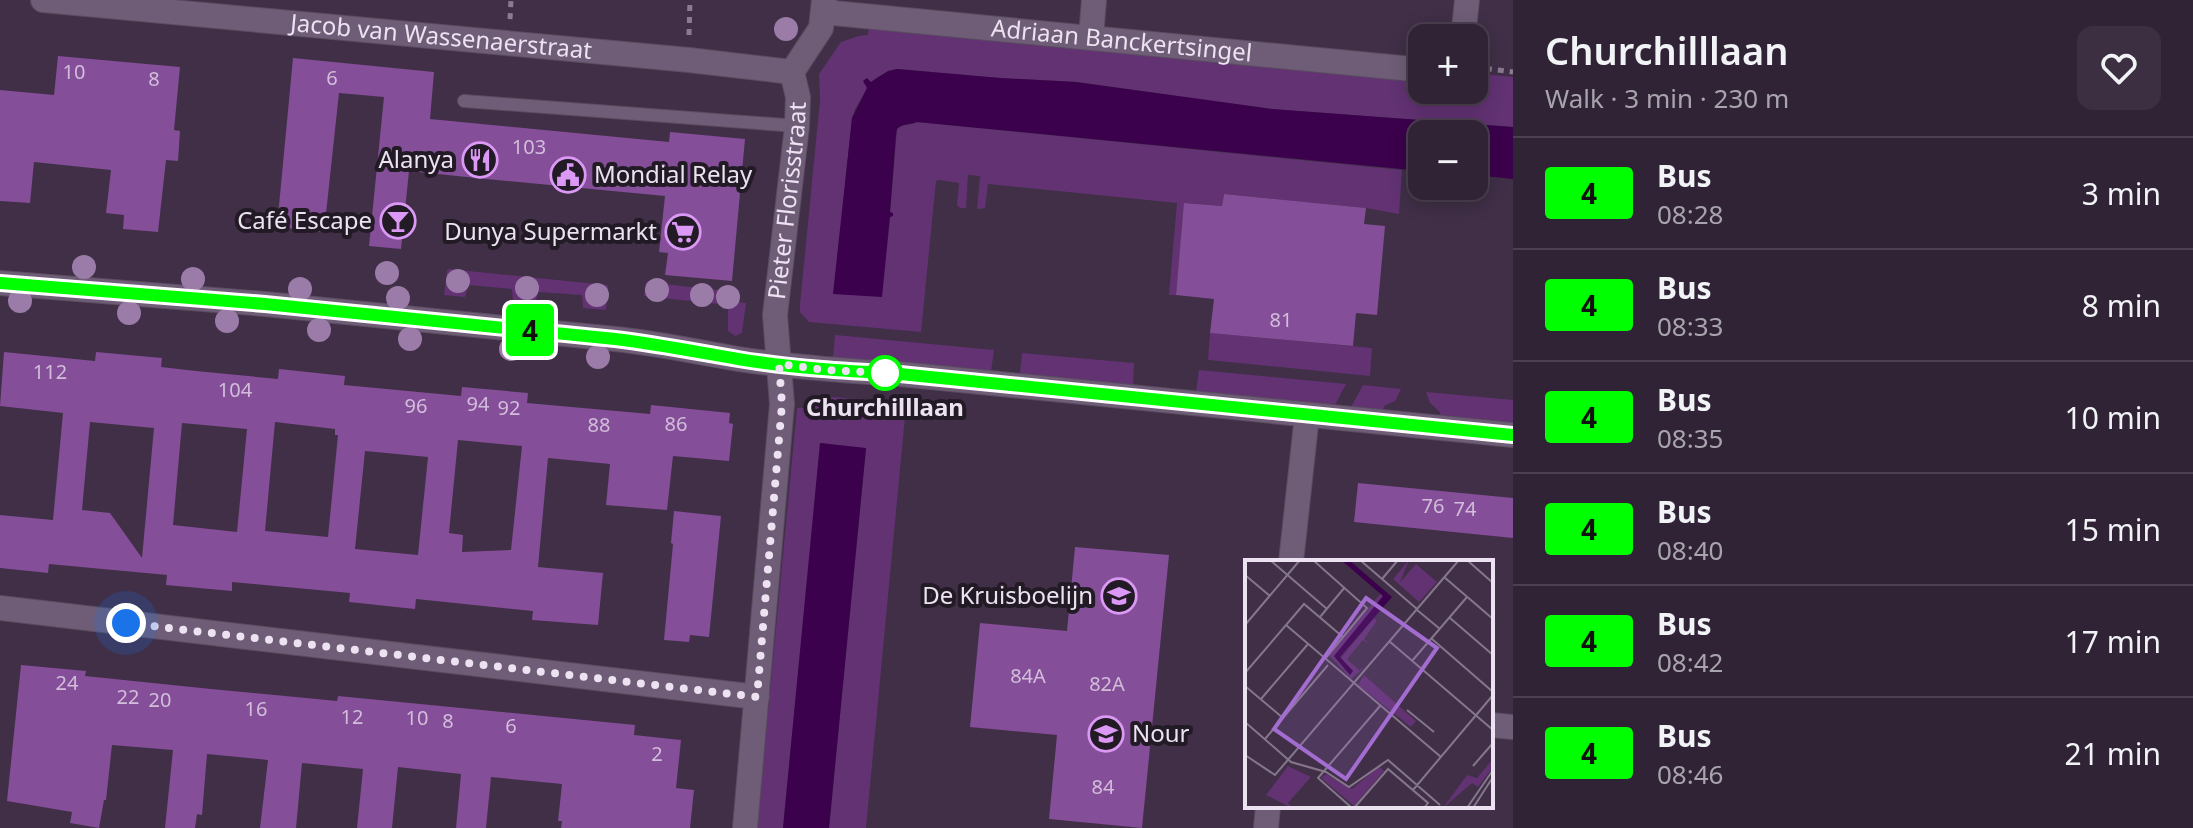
<!DOCTYPE html>
<meta charset="utf-8">
<style>
body{margin:0;font-family:"Noto Sans",sans-serif;background:#3c2f41;color:#f1f3f6;height:100vh;display:flex;flex-direction:column;font-size:30px;white-space:nowrap}
*{box-sizing:border-box;margin:0}
p{font-size:26px;color:#a8a4ad}
.icon{flex:none;width:44px;height:44px;fill:none;stroke:currentColor;stroke-width:2;stroke-linecap:round;stroke-linejoin:round}
.map{position:relative;flex:1;overflow:hidden}
.side{display:flex;flex-direction:column;background:#302335;width:680px}
.side>*{flex:none}
.badge{padding:0 16px;border-radius:6px;font-size:28px;line-height:52px}
.controls{position:absolute;left:1408px;top:24px;display:grid;gap:16px}
.controls a{display:grid;place-items:center;width:80px;height:80px;border-radius:16px;background:#302335;box-shadow:0 4px 20px #0003,0 0 0 2px #4b4050;font-size:40px}
.you{position:absolute;width:40px;height:40px;margin:-20px;border:6px solid #fff;border-radius:50%;background:#1a73e8;box-shadow:0 0 0 12px #1a73e833}
.map>.badge{position:absolute;translate:-50% -50%;box-shadow:0 0 0 4px #fff}
.round{display:grid;place-items:center;flex:none;width:84px;height:84px;border-radius:16px;background:#3c2f41}
.head{display:flex;align-items:center;justify-content:space-between;height:136px;padding:0 32px}
h1{font-size:38px;font-weight:600;line-height:60px}
ul{padding:0;list-style:none}
li{display:flex;align-items:center;gap:24px;height:112px;padding:0 32px;border-top:2px solid #4b4050}
li div{flex:1}
li b{display:block;font-size:30px}
li em{font-style:normal}
li .badge{min-width:88px;font-weight:700;text-align:center}
main{display:flex;flex:1;min-height:0}
.map>svg:first-child{display:block}
.green{fill:#623273}
.water{fill:#3b014c}
.building{fill:#844e98;fill-rule:evenodd}
.lines{fill:none;stroke-linecap:round;stroke-linejoin:round}
.service-casing{stroke:#594c5f;stroke-width:14}
.minor-casing{stroke:#594c5f;stroke-width:26}
.path{stroke:#8a7c90;stroke-width:5;stroke-dasharray:6 6;stroke-linecap:butt}
.service{stroke:#6f5d77;stroke-width:12}
.minor{stroke:#6f5d77;stroke-width:24}
.tree{fill:#9b7ca8}
.line-casing{stroke:#fff;stroke-width:18}
.line{stroke:#0f0;stroke-width:12}
.walk{stroke:#ece2f1;stroke-width:8;stroke-dasharray:0 14.4}
.stop-dot{fill:#fff;stroke:#0f0;stroke-width:4}
.labels{text-anchor:middle;stroke-width:8;stroke-linejoin:round;paint-order:stroke}
.number-label{font-size:20px;fill:#d2bddb}
.street-label{font-size:24px;fill:#ece2f1;stroke:#221b25}
.poi-label{font-size:24px;fill:#ece2f1;stroke:#221b25;text-anchor:end}
.stop-label{font-size:24px;font-weight:bold;fill:#ece2f1;stroke:#221b25}
.inset-road{fill:none;stroke:#85778b;stroke-width:2}
.view{fill:#a36cd0;fill-opacity:0.15;stroke:#a36cd0;stroke-width:4}
.inset-edge{fill:none;stroke:#ece2f1;stroke-width:4}
</style>
<main>
<div class="map">
<svg width="1513" height="828" viewBox="0 0 1513 828">
<rect width="100%" height="100%" fill="#402f47"/>
<!-- green -->
<path class="green" d="M869,25L1422,79V90H1474V73L1513,77V127L1272,109L1076,82L1000,78L897,69L879,76L871,82L855,109L852,118L834,294L890,216H892L890,213L897,129C903,123 910,126 917,122L1402,170L1399,214L1366,208L1224,194L1222,206L1185,203L1176,295H1169L1177,203L988,184L985,208L977,209L980,176L968,175L966,208H960L957,205L959,183L939,180L936,181L921,332L809,322L800,312V305L820,100L819,74L841,42L859,36L868,35Z
M449,269L606,285L608,286L606,310L583,308L582,295L538,292L535,304L513,301L512,289L468,285L465,297L444,295L447,271Z
M646,282L736,292L735,302L746,303L742,333L735,336L728,331V305L644,296Z
M1210,333L1372,348L1370,376L1208,360Z
M835,335L994,350L991,372L833,357Z
M1022,353L1134,363L1133,386L1020,374Z
M1199,370L1346,384L1335,405L1196,392Z
M1363,385L1401,389L1395,401L1384,406L1383,410L1351,407Z
M1426,392L1513,400V423L1440,415V412L1430,403Z
M823,396L883,402L882,406L903,408V404L912,405L906,406L866,828H829L866,449L821,443L783,828H757L797,408H808Z"/>
<!-- water -->
<path class="water" d="M897,69L1000,78L1076,82L1272,109L1513,127V179L1474,175V134H1422V171L917,122C910,125 903,123 897,129L896,135L890,212L893,213V216L890,217L882,297L833,294L852,118L867,88L863,81L867,78L871,82L888,71Z
M820,443L866,448L829,828H783Z"/>
<!-- building -->
<path class="building" d="M58,56L180,67L174,130L180,131L178,161L166,160L158,232L123,229L124,215L106,213L111,170L34,162L30,203L0,201V90L54,95Z
M293,58L434,72L430,119L669,142L670,132L745,139L732,281L665,275L668,253L659,252L665,196L476,178L409,171L401,249L369,246L384,97L339,93L324,232L285,228L286,216H278Z
M1224,194L1366,208L1364,224L1385,226L1377,315L1356,313L1353,346L1210,333L1214,299L1176,295L1184,203L1222,206Z
M4,352L95,361L96,352L162,358L161,367L196,371L278,379L279,369L345,376L344,385L461,396L462,387L528,393L527,403L650,414L651,405L730,413L729,423L733,424L729,461L673,456L667,510L606,505L610,464L548,458L538,567L603,573L598,625L532,620L533,611L416,599L415,609L349,602L350,593L232,582V591L166,585L167,575L49,564L48,573L0,568V515L53,520L63,413L0,406ZM90,422L154,428L142,558L110,513L82,510ZM275,422L335,429V435H338L328,537L265,531ZM182,423L247,429L237,532L173,525ZM458,440L522,446L511,550L462,552L463,535L449,533ZM365,451L428,457L418,555L355,549Z
M1358,483L1513,498V538L1354,522Z
M674,511L721,516L709,637L690,635L689,642L664,640L673,544L671,543Z
M1075,547L1169,555L1142,828L1049,819L1057,735L970,727L980,623L1067,631Z
M21,665L86,671L85,676L211,689L337,701L338,696L635,725L634,735L681,740L676,788L694,790L690,828H561L562,821H558L562,784L491,777L486,828H456L461,774L398,767L392,828H357L363,769L302,763L296,828H260L268,760L207,754L202,815L197,814L195,828H165L173,750L112,745L106,800H104L99,828L70,823L72,812L7,801Z"/>
<g class="lines">
<defs>
<path id="service" d="M464,101L797,126"/>
<g id="minor">
<path id="s1" d="M43,0L689,60L792,72"/>
<path id="s2" d="M823,12L1422,70"/>
<path d="M1091,37L1094,0"/>
<path d="M1463,38L1467,0"/>
<path d="M0,283L265,304L615,339C657,343 697,352 738,359C792,367 846,371 900,374L1513,435"/>
<path d="M1291,562L1307,415"/>
<path d="M0,608L757,697"/>
<path d="M1491,725L1513,727"/>
<path id="s3" d="M745,828L782,404L775,315L797,126L798,97L792,72L821,28L824,0"/>
<path d="M1266,828L1268,806"/>
</g>
</defs>
<!-- service casing -->
<use href="#service" class="service-casing"/>
<!-- minor casing -->
<use href="#minor" class="minor-casing"/>
<!-- path -->
<path class="path" d="M510,19L511,0
M689,35L690,0
M1474,67L1513,72"/>
<!-- service -->
<use href="#service" class="service"/>
<!-- minor -->
<use href="#minor" class="minor"/>
</g>
<!-- trees -->
<g class="tree">
<circle cx="786" cy="29" r="12"/>
<circle cx="84" cy="267" r="12"/>
<circle cx="387" cy="273" r="12"/>
<circle cx="193" cy="279" r="12"/>
<circle cx="458" cy="281" r="12"/>
<circle cx="527" cy="288" r="12"/>
<circle cx="300" cy="289" r="12"/>
<circle cx="657" cy="290" r="12"/>
<circle cx="597" cy="295" r="12"/>
<circle cx="702" cy="295" r="12"/>
<circle cx="728" cy="297" r="12"/>
<circle cx="398" cy="298" r="12"/>
<circle cx="20" cy="301" r="12"/>
<circle cx="129" cy="313" r="12"/>
<circle cx="227" cy="321" r="12"/>
<circle cx="319" cy="330" r="12"/>
<circle cx="410" cy="339" r="12"/>
<circle cx="511" cy="349" r="12"/>
<circle cx="598" cy="357" r="12"/>
</g>
<g class="lines">
<defs>
<path id="line" d="M0,283L265,304L615,339C657,344 697,352 738,359C792,368 846,371 900,374L1513,435"/>
</defs>
<!-- line casing -->
<use href="#line" class="line-casing"/>
<!-- line -->
<use href="#line" class="line"/>
<!-- walk -->
<path class="walk" d="M126,623L757,697L782,404L779,364L826,370L885,373"/>
</g>
<!-- icons -->
<defs>
<symbol id="restaurant-ring" viewBox="-11 -11 22 22"><circle r="9.5" fill="#221b25" stroke="#db99f5" stroke-width="1.5"/><path d="M-5-6h1v4h1v-4h1v4h1v-4h1v5L-1.5 .5V6h-2V.5L-5-1ZM5-6V6H3V1.5H1.5Q1.5-4 5-6Z" fill="#db99f5"/></symbol>
<symbol id="civic-ring" viewBox="-11 -11 22 22"><circle r="9.5" fill="#221b25" stroke="#db99f5" stroke-width="1.5"/><path d="M-.6-6.5H3V-4.5H.6V-3L4-1V1h2V6H-6V1h2V-1L-.6-3ZM-1.2 2.5V6h2.4V2.5Z" fill="#db99f5"/></symbol>
<symbol id="bar-ring" viewBox="-11 -11 22 22"><circle r="9.5" fill="#221b25" stroke="#db99f5" stroke-width="1.5"/><path d="M-6-5H6L.8 .8V4.5H3.5V6h-7V4.5H-.8V.8Z" fill="#db99f5"/></symbol>
<symbol id="supermarket-ring" viewBox="-11 -11 22 22"><circle r="9.5" fill="#221b25" stroke="#db99f5" stroke-width="1.5"/><path d="M-6-5.5h2.5l.6 2H6L4.5 2H-2.5L-4.4-4H-6ZM-1.5 3.2a1.3 1.3 0 1 0 .1 0ZM3 3.2a1.3 1.3 0 1 0 .1 0Z" fill="#db99f5"/></symbol>
<symbol id="school-ring" viewBox="-11 -11 22 22"><circle r="9.5" fill="#221b25" stroke="#db99f5" stroke-width="1.5"/><path d="M0-5L7-2L0 1L-7-2ZM-4 1L0 2.5L4 1V4Q0 6-4 4Z" fill="#db99f5"/></symbol>
</defs>
<g fill-rule="evenodd">
<use href="#restaurant-ring" x="460" y="140" width="40" height="40"/>
<use href="#civic-ring" x="548" y="155" width="40" height="40"/>
<use href="#bar-ring" x="378" y="201" width="40" height="40"/>
<use href="#supermarket-ring" x="663" y="212" width="40" height="40"/>
<use href="#school-ring" x="1099" y="576" width="40" height="40"/>
<use href="#school-ring" x="1086" y="714" width="40" height="40"/>
</g>
<!-- markers -->
<circle class="stop-dot" cx="885" cy="373" r="16"/>
<g class="labels">
<!-- number labels -->
<g class="number-label">
<text x="74" y="79">10</text>
<text x="332" y="85">6</text>
<text x="154" y="86">8</text>
<text x="529" y="154">103</text>
<text x="1281" y="327">81</text>
<text x="50" y="379">112</text>
<text x="235" y="397">104</text>
<text x="478" y="411">94</text>
<text x="416" y="413">96</text>
<text x="509" y="415">92</text>
<text x="676" y="431">86</text>
<text x="599" y="432">88</text>
<text x="1433" y="513">76</text>
<text x="1465" y="516">74</text>
<text x="1028" y="683">84A</text>
<text x="67" y="690">24</text>
<text x="1107" y="691">82A</text>
<text x="128" y="704">22</text>
<text x="160" y="707">20</text>
<text x="256" y="716">16</text>
<text x="352" y="724">12</text>
<text x="417" y="725">10</text>
<text x="448" y="728">8</text>
<text x="511" y="733">6</text>
<text x="657" y="761">2</text>
<text x="1103" y="794">84</text>
</g>
<!-- street labels -->
<g class="street-label">
<text dy="8" stroke="none"><textPath href="#s1" startOffset="400">Jacob van Wassenaerstraat</textPath></text>
<text dy="8" stroke="none"><textPath href="#s2" startOffset="300">Adriaan Banckertsingel</textPath></text>
<text dy="8" stroke="none"><textPath href="#s3" startOffset="630">Pieter Florisstraat</textPath></text>
</g>
<!-- poi labels -->
<g class="poi-label">
<text x="454" y="168">Alanya</text>
<text x="594" y="183" text-anchor="start">Mondial Relay</text>
<text x="372" y="229">Café Escape</text>
<text x="657" y="240">Dunya Supermarkt</text>
<text x="1093" y="604">De Kruisboelijn</text>
<text x="1132" y="742" text-anchor="start">Nour</text>
</g>
<!-- stop labels -->
<g class="stop-label">
<text x="885" y="416">Churchilllaan</text>
</g>
</g>
<!-- overview -->
<g transform="translate(1245 560)">
<rect width="248" height="248" fill="#402f47"/>
<path d="M164,0L155,22L171,4L192,22L174,42L148,19ZM136,33L138,38L89,97L105,115L108,111L95,99L129,58L132,61L119,79L126,85L118,80L102,99L114,110L121,106L106,119L84,95ZM119,115L171,161L166,167L113,125ZM248,199V207L233,227L227,223L198,248L222,215L232,218ZM43,206L66,217L43,243L47,248L21,235ZM134,206L139,211L109,246L76,218L81,214L107,229Z" fill="#623273"/>
<path d="M96,0H104L147,37L95,97L108,111L105,115L89,96L138,36Z" fill="#3b014c"/>
<path class="inset-road" d="M25,0L82,49M68,0L122,48L80,99M115,0L172,49M222,0L248,23M0,15L25,36M199,17L248,59M137,19L153,0M172,50L195,69M75,57L100,27M205,58L248,95M0,65L55,0M41,65L196,197M187,79L248,132M144,81L248,170M167,101L222,37M0,113L59,44L98,77M0,126L38,158M16,139L63,84M162,150L189,172M0,162L46,202L81,212L104,227L143,200L195,245M20,179L83,105M0,195L30,215L214,0M228,206L248,183M168,230L248,135M107,248L73,218L135,146M109,248L143,209L183,243L179,248M222,248L248,210M228,248L248,217"/>
<path class="view" d="M121,38L192,88L101,219L29,169Z"/>
<rect width="248" height="248" class="inset-edge"/>
</g>
</svg>
<div class="controls">
<a>+</a>
<a>−</a>
</div>
<div class="you" style="left:126px;top:623px"></div>
<b class="badge" style="left:530px;top:330px;background:#0f0;color:#111">4</b>
</div>
<section class="side">
<div class="head"><div><h1>Churchilllaan</h1><p>Walk · 3 min · 230 m</p></div><a class="round"><svg class="icon" aria-label="heart" viewBox="0 0 24 24"><path d="M12 20l-8-8c-3-5 5-10 8-4 3-6 11-1 8 4z"/></svg></a></div>
<ul>
<li><span class="badge" style="background:#0f0;color:#111">4</span><div><b>Bus</b><p>08:28</p></div><em>3 min</em></li>
<li><span class="badge" style="background:#0f0;color:#111">4</span><div><b>Bus</b><p>08:33</p></div><em>8 min</em></li>
<li><span class="badge" style="background:#0f0;color:#111">4</span><div><b>Bus</b><p>08:35</p></div><em>10 min</em></li>
<li><span class="badge" style="background:#0f0;color:#111">4</span><div><b>Bus</b><p>08:40</p></div><em>15 min</em></li>
<li><span class="badge" style="background:#0f0;color:#111">4</span><div><b>Bus</b><p>08:42</p></div><em>17 min</em></li>
<li><span class="badge" style="background:#0f0;color:#111">4</span><div><b>Bus</b><p>08:46</p></div><em>21 min</em></li>
</ul>
</section>
</main>
